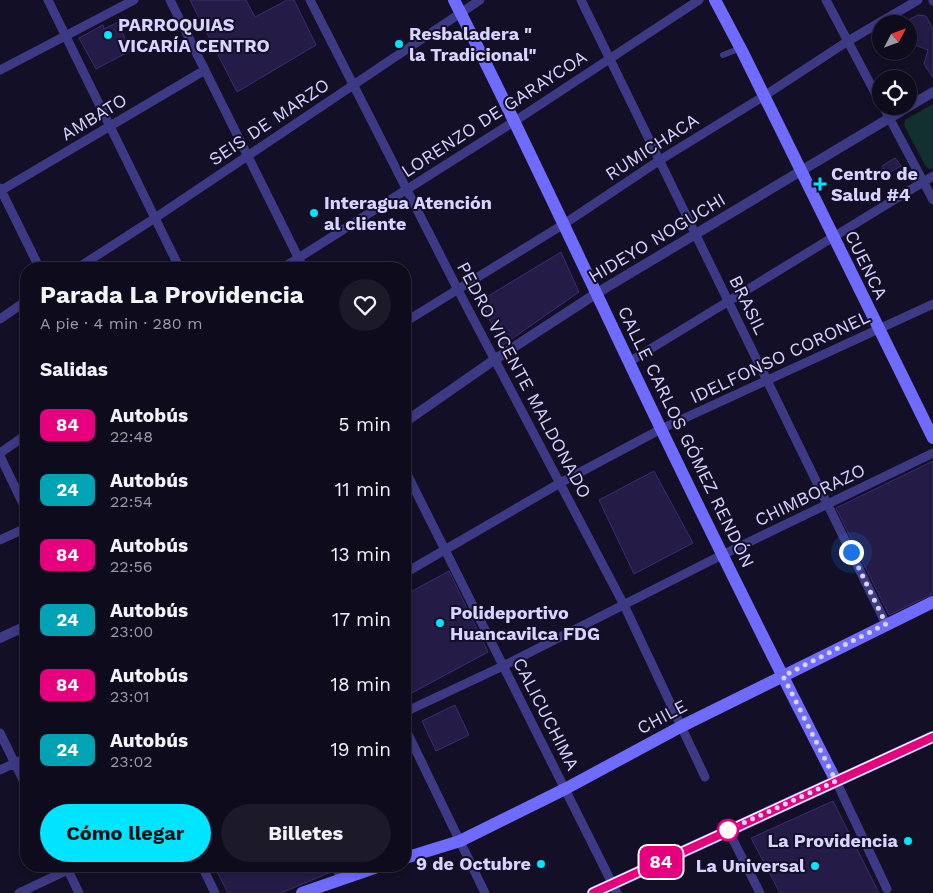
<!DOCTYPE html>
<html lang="es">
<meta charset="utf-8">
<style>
body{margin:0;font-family:"Work Sans",sans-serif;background:#1c1929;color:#f1f3f6;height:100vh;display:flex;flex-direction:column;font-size:19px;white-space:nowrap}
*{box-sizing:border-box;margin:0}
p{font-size:16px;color:#9b9ba3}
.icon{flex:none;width:28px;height:28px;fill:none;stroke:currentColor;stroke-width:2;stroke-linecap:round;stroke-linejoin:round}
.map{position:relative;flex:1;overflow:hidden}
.drawer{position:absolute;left:20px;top:262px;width:391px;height:610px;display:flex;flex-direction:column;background:#0e0b1c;border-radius:20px;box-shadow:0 2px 8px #0003,0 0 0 1px #2e2b3b}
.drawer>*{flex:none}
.badge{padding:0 10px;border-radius:8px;font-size:18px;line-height:32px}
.needle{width:32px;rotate:49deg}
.tools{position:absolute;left:872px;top:15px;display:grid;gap:10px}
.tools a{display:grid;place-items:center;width:45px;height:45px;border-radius:50%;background:#0e0b1c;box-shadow:0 2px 8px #0003,0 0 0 1px #2e2b3b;font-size:25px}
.you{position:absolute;width:25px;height:25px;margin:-12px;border:4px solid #fff;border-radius:50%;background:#1a73e8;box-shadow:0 0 0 8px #1a73e833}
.map>.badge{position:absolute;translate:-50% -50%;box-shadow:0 0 0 2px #fff}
h2{padding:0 20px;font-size:19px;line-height:45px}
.round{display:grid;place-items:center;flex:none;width:52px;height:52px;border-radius:26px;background:#1c1929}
.headline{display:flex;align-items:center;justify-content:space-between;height:85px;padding:0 20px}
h1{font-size:24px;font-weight:700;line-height:38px}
.primary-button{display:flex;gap:10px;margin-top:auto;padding:10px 20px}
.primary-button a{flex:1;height:58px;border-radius:30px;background:#00e5ff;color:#111;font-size:20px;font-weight:700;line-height:58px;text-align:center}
.primary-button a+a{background:#1c1929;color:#f1f3f6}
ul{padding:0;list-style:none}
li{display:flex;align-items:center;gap:15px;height:65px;padding:0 20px}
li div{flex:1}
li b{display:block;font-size:19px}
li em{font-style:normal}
li .badge{min-width:55px;font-weight:700;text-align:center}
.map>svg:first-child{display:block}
.green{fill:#12302f}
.building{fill:#241b47;stroke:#3b2d73}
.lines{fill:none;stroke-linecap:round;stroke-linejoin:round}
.pedestrian{stroke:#3d3a85;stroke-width:6}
.minor{stroke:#3d3a85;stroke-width:9}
.tertiary{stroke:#3d3a85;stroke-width:10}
.secondary{stroke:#6f6bff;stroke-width:12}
.line-casing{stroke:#fff;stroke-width:11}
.line{stroke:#e6007e;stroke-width:8}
.walk{stroke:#d9d4ff;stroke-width:5;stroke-dasharray:0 9}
.poi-dot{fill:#00e5ff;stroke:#130f26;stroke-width:2}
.stop-dot{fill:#fff;stroke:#e6007e;stroke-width:2.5}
.labels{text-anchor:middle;stroke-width:4;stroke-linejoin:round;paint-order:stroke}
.poi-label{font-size:18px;font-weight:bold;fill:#d9d4ff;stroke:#130f26;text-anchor:start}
.street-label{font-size:18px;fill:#d9d4ff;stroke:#130f26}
</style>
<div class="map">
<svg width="933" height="893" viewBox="0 0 933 893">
<rect width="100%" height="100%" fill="#130f26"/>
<!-- green -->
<path class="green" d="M933,104V168L930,169L926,167L904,125L905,120Z"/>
<!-- building -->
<path class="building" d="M190,0H246L255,17L287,0H294L316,45L237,92Z
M918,15L926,16L933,29V78L924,64L928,50L915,45L909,33L910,19Z
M118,22L130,51L96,69L79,38L103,25L104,29Z
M895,158L901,166L887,174L882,166Z
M561,252L579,292L503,345L480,301Z
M933,461V594L889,615L836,508Z
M654,471L693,543L634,574L599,500Z
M449,571L488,652L408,695L405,690V595Z
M455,705L469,735L436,751L422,721Z
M833,801L879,893H780L751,838Z
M214,866H329L331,872L281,893H228Z"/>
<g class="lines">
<!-- pedestrian -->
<path class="pedestrian" d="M723,55L741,48"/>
<!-- minor -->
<path class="minor" d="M48,0L180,269
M170,0L304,269
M310,0L458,290L624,605L705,777
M581,0L886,624
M826,0L881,104
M933,0V1
M0,70L134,0
M883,106L933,200
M0,188L40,269
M0,191L205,70
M76,269L155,218L480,0
M281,269L515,121L699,0
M0,319L26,301
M405,322L564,224L660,160L764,96L848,41L918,0
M629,362L933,176
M0,453L26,435
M0,456L26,510
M405,470L617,893
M0,540L26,528
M405,573L560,483L661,429L933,304
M405,712L503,666L710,561L933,453
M405,728L485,893
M0,733L26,786
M0,770L26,758
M836,781L887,889
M728,830L760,893
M66,866L79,893
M202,866L215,893
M335,866L341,878
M19,893L76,866"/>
<!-- tertiary -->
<path class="tertiary" d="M405,422L494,360L597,293L933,92
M0,638L26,626"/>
<!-- secondary -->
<path class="secondary" d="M454,0C526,141 592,286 661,429C718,547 776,664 836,781
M715,0L742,51L933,438
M405,858L460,841L565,789L682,726L933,602
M302,893L380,866
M593,893L933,737"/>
</g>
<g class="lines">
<defs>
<path id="line" d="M593,893L933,737"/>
</defs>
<!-- line casing -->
<use href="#line" class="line-casing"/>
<!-- line -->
<use href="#line" class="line"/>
<!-- walk -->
<path class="walk" d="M728,830L836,781L783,676L886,624L851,552"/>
</g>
<!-- markers -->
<g class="poi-dot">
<circle cx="108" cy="35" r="5"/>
<circle cx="399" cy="44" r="5"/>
<path d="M817.5 176.5h5v5h5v5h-5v5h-5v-5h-5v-5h5z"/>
<circle cx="314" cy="213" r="5"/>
<circle cx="440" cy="623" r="5"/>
<circle cx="908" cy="841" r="5"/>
<circle cx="541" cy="864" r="5"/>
<circle cx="815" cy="866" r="5"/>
</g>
<circle class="stop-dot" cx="728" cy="830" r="10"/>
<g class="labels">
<!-- poi labels -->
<g class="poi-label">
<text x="118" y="31">PARROQUIAS<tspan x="118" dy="21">VICARÍA CENTRO</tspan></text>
<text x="409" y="40">Resbaladera "<tspan x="409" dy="21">la Tradicional"</tspan></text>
<text x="831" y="180">Centro de<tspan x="831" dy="21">Salud #4</tspan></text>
<text x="324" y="209">Interagua Atención<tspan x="324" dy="21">al cliente</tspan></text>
<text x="450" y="619">Polideportivo<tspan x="450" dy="21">Huancavilca FDG</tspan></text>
<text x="898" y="847" text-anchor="end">La Providencia</text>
<text x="531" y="870" text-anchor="end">9 de Octubre</text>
<text x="805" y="872" text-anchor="end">La Universal</text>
</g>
<!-- street labels -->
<g class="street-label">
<text transform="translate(494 114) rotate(-33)" y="6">LORENZO DE GARAYCOA</text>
<text transform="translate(94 117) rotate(-31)" y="6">AMBATO</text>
<text transform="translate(269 122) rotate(-34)" y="6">SEIS DE MARZO</text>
<text transform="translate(652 147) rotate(-33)" y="6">RUMICHACA</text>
<text transform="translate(657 238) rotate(-31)" y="6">HIDEYO NOGUCHI</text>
<text transform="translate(866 265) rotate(64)" y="6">CUENCA</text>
<text transform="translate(748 305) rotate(64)" y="6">BRASIL</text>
<text transform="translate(780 357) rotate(-25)" y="6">IDELFONSO CORONEL</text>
<text transform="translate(524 380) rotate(62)" y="6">PEDRO VICENTE MALDONADO</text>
<text transform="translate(686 437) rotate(64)" y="6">CALLE CARLOS GÓMEZ RENDÓN</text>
<text transform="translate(810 495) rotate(-26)" y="6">CHIMBORAZO</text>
<text transform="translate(546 714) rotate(63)" y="6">CALICUCHIMA</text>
<text transform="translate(662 717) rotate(-28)" y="6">CHILE</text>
</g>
</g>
</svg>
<div class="tools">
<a><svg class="needle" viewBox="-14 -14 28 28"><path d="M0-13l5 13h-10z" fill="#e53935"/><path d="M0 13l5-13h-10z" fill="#9b9ba3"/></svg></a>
<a><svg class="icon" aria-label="locate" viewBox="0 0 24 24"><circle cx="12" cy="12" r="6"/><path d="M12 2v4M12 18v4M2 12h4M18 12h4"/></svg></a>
</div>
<div class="you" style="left:851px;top:552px"></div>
<b class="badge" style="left:661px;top:862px;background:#e6007e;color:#fff">84</b>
<section class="drawer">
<div class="headline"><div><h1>Parada La Providencia</h1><p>A pie · 4 min · 280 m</p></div><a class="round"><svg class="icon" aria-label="heart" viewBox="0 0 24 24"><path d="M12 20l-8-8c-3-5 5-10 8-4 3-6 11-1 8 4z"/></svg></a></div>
<h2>Salidas</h2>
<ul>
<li><span class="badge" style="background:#e6007e;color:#fff">84</span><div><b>Autobús</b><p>22:48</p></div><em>5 min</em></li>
<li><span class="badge" style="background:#00a3b4;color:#fff">24</span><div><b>Autobús</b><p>22:54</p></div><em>11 min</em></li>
<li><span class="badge" style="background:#e6007e;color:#fff">84</span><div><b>Autobús</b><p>22:56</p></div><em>13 min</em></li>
<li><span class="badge" style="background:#00a3b4;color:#fff">24</span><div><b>Autobús</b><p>23:00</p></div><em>17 min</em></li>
<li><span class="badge" style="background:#e6007e;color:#fff">84</span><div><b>Autobús</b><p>23:01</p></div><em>18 min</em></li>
<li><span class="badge" style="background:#00a3b4;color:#fff">24</span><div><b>Autobús</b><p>23:02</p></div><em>19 min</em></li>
</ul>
<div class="primary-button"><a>Cómo llegar</a><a>Billetes</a></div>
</section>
</div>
